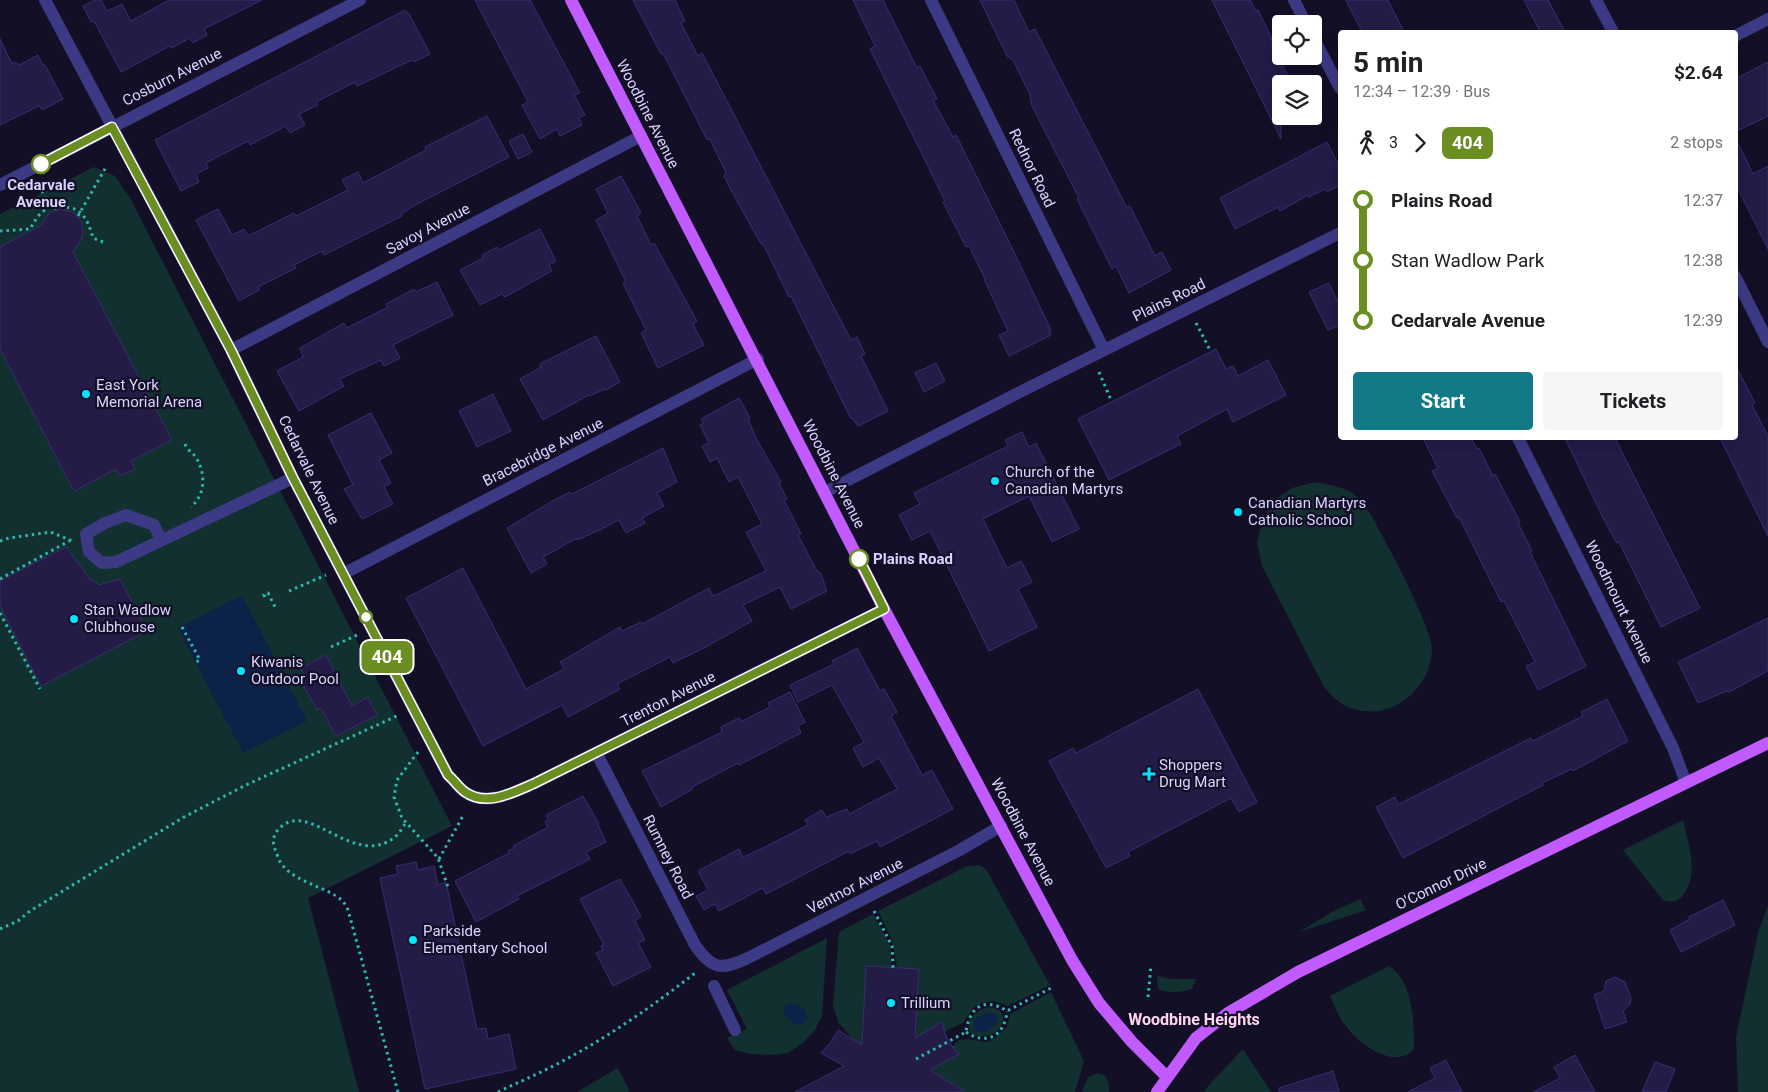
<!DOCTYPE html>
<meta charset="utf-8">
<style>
body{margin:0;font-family:Roboto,sans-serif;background:#f6f6f6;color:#202124;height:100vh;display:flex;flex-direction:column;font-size:19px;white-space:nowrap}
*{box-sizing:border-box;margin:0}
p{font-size:16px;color:#757577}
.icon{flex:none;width:28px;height:28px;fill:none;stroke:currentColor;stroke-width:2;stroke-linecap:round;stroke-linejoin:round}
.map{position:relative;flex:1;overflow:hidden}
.side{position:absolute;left:1338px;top:30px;width:400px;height:410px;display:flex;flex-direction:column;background:#fff;border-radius:5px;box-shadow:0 5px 20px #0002}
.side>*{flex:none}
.badge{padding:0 10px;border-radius:8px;font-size:18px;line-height:32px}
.fabs{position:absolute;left:1272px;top:15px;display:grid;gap:10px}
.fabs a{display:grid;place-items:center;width:50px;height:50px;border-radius:5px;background:#fff;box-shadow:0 5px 20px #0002;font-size:25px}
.map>.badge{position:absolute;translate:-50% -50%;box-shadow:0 0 0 2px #fff}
.legs{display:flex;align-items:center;gap:8px;height:55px;padding:0 15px;font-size:16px}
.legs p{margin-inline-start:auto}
.headline{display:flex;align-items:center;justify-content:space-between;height:85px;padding:0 15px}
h1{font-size:28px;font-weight:700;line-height:38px}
.primary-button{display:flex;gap:10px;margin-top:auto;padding:10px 15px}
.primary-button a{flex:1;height:58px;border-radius:5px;background:#127987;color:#fff;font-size:20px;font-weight:700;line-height:58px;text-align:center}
.primary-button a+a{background:#f6f6f6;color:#202124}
ul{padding:0 15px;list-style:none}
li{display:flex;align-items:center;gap:18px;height:60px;font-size:19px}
li i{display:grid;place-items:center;width:8px;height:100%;margin:0 6px;background:currentColor}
li i::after{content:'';width:12px;height:12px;margin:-6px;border:4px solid;border-radius:50%;background:#fff}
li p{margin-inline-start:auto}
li:first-child i{background:linear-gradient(#0000 50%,currentColor 0)}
li:last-child i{background:linear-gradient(currentColor 50%,#0000 0)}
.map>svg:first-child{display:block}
.green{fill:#12302f}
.water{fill:#0c2248}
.building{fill:#241b47;stroke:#3b2d73}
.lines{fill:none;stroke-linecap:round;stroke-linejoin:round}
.path{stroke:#2fb8b0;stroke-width:3;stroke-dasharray:2.5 4;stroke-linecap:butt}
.minor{stroke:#3d3a85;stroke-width:12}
.major{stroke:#c25bff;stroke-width:12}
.line-1-casing{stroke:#fff;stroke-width:11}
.line-1{stroke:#6b8e23;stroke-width:8}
.stop-1-dot{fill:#fff;stroke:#6b8e23;stroke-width:2.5}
.poi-dot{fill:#00e5ff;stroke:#130f26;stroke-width:2}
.labels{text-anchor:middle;stroke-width:4.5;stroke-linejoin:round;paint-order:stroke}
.street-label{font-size:15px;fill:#d9d4ff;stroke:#130f26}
.stop-label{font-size:15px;font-weight:bold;fill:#d9d4ff;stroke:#130f26}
.poi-label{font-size:15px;fill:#d9d4ff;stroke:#130f26;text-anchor:start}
.neighbourhood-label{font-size:16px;font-weight:bold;fill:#ffd6f0;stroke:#130f26}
</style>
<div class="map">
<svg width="1768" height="1092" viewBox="0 0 1768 1092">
<rect width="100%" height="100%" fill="#130f26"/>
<!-- green -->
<path class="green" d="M94,167L115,176L130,198L452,826L308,898L359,1092H0V214Z
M1315,482C1329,485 1346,486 1357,497C1362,502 1368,509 1371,515C1383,536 1433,629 1432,649C1431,688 1393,721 1354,709C1341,706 1332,696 1324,687L1262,566L1257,542L1263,519L1273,501L1292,488Z
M1683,820C1688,843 1699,871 1685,892C1679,902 1674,903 1663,900L1623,850Z
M979,865L986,869L1050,985L1008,1006L995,1001L982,1003L973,1008L963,1023L925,1041L915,1053L919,970L897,968L892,940L878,911L967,866Z
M1360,899L1366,910L1299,932L1332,912Z
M1768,906V1092H1738L1736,1037L1759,929Z
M873,914L890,944L891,968L862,1050L838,1022L833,1005L839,932Z
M827,938L822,1016L815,1030L803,1043L788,1053L776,1055L751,1054L735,1050L727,1038L747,1029L727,990Z
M1389,966C1414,982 1414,1023 1414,1049C1393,1072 1355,1041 1342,1021C1337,1013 1334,1004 1330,996Z
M1157,976L1171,979H1196L1192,989C1182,992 1167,994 1158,989Z
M1051,992L1084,1061L1075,1092H965L919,1063L948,1051L959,1040L967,1039L986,1042L994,1039L1007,1027L1010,1014Z
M989,1007C1018,1010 998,1044 973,1035C961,1021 976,1010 989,1007Z
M1243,1049L1271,1092H1204L1208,1086Z
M618,1068L630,1092H577Z
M1098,1073L1105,1076L1109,1084V1092H1082L1088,1077Z"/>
<!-- water -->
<path class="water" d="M242,595L307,721L243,753L178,628Z
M790,1004C800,1003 807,1011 808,1020L800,1026L788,1020L783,1010L785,1006Z
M988,1012L996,1014L998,1016L997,1023L986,1032L975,1031L973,1028L975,1019Z"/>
<!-- building -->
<path class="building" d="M95,0H101L107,11L122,4L131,21L169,0H262L204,29L207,35L193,43L190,38L172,48L170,46L121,72L94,21L91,22L83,6Z
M475,0H530L580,93L574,95L585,115L579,118L582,125L560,136L557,129L540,139L522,105L528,102Z
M633,0H675L685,21L681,23L698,56L702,53L851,340L857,337L865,354L861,356L888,411L858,426L852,418L851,419L791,296L789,297L763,244H761L732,192L724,176L726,173L710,139L707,140L663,53L661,54Z
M853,0H883L917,68L920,66L937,99L933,100L953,137L956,135L1014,252L1051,330L1049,331L1051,335L1009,356L999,335L1008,331L984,279H985L969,246L966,247L943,202L945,201L870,49L875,46Z
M980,0H1014L1029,32L1035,29L1127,208L1130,206L1155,256L1162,252L1171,270L1129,293L1116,266L1112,269L1077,199L1079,198L1032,106L1030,98L1031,97L1013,60L1007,56Z
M1212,0H1250L1256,11L1258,10L1272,39L1270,40L1290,80L1281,84V139Z
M1346,0H1388L1404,32H1362Z
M1524,0H1548L1565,32H1540Z
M405,10L408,14H409L430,54L414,62L412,60L357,86L355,82L316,102L318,105L299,114L305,125L290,133L286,126L250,145L248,141L206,163L208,168L196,174L199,182L181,191L155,140Z
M0,39L12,64L15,62L19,65L38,55L43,65H45L63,99L42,110L39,106L0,125Z
M1768,62V116L1735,132V79Z
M487,116L509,157L415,205L401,214L402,216L324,255L322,251L294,265L296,268L258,287L259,290L239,301L196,220L218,209L232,235L244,229L248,235L252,234L294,213L296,216L348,190L342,180L358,172L363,183L426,150L425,147Z
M523,134L532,152L518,159L509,141Z
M1735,137L1753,174L1768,166V249L1735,183Z
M1327,142L1340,168V185L1327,192L1325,189L1309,197L1308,195L1280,211L1278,207L1235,229L1220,198Z
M621,176L641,213L637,216L651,245L654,243L697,321L693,324L704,345L658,368L641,333L646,330L623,283L626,282L596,220L608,213L596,189Z
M60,209L73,212L81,221L83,232L81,240L73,252L172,440L131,461L135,469L120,476L116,469L74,491L0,349V247L42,225L48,214Z
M540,229L556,261L549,265L552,271L505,297L502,294L480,305L460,270L483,258L482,255L497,247L499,250Z
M437,282L453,315L393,345L400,358L384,366L381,360L340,379L344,386L299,411L277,371L303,357L300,348L344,323L347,328L388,307L386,304L414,289L416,292Z
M1329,283L1340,306V325L1328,330L1309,292Z
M596,336L620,382L606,390L605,389L589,396V395L543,420L520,379L541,367L540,364Z
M1216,349L1226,369L1233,366L1238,376L1268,360L1286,395L1233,422L1227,409L1177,436L1181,444L1109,480L1078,419Z
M936,363L945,381L924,392L915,373Z
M1735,364L1755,403L1752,405L1768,436V536L1720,438H1735Z
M493,394L511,431L477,447L459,411Z
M739,398L750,418L748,419L756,438L781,482L779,483L787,499L784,500L801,534L798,535L817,571L820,572L827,591L791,609L780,587L743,605L752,621L704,648L673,663L670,657L617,684L620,689L568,717L562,705L483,746L406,598L463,568L526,689L564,669L560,662L620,627L622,631L641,622L642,624L709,588L713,596L766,571L746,532L762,524L738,477L729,482L717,458L710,462L702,446L709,443L700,425L704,423L701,419Z
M371,413L392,453L379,460L391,483L384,487L393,504L362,519L344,489L353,485L328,435Z
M1022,432L1029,447L1036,443L1079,529L1052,542L1029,496L983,519L1007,568L1021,561L1032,582L1018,589L1037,627L989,651L930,531L912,540L899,515L920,504L914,493L1008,446L1005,440Z
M1423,438H1471L1477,449L1479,448L1493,476L1495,474L1520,522L1518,523L1532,551L1530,552L1586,666L1538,690L1526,666L1535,662L1504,601L1501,602L1459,517L1457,518L1432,471L1438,469Z
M1565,438H1615L1700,608L1661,627L1619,542L1617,543L1604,520Z
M663,448L677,482L657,493L664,506L642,518L645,523L626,533L619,520L600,530L577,540V538L547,555L543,557L547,564L531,573L507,528L556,499L570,492L572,494Z
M66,547L90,579L99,585L120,579L147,631L41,686L0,606V581Z
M1768,618V671L1729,692L1727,691L1698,703L1678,662Z
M857,648L880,691L884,689L897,712L891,716L922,775L932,770L953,809L880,847L877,841L850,854L849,851L766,894L763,888L719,911L715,904L704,910L696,896L708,890L698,871L739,849L743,857L763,848L808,825L805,820L822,810L826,817L847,809L849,814L897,789L879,758L863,767L853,748L864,742L832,685L798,702L790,685L834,664L832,661Z
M326,655L352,706L368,697L377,715L336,736L321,708L317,710L301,681L306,678L301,668Z
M1198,689L1257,802L1239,812L1231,798L1128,852L1130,856L1106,868L1049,761L1073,748L1076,753Z
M790,692L805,722L798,726L801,733L739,765L738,763L692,787L693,789L661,807L642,771L722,732L721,727L739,718L742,721L770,707L768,703Z
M1607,699L1628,741L1573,771L1572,769L1542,783L1543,785L1403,858L1376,807L1395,797L1398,804L1401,803L1531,738L1533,741L1583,716L1581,712Z
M583,796L599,824L598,825L606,842L586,852L590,859L517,896L519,899L476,922L455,881L509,853L508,851L514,848L513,846L548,827L545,822L548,820L546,815Z
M416,862L418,870L434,866L438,885L446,882L477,1029L486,1028L488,1039L509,1034L516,1069L425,1089L380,878L398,874L396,866Z
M620,879L641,916L635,921L645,940L638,943L651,967L613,986L596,953L603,950L601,946L604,945L580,899Z
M1723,900L1735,925L1681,952L1670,930L1690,919L1689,917Z
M866,966L919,969L915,1038L942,1022L945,1034L952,1046L959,1054L930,1070L965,1092H795L844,1066L821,1053L831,1042L838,1030L862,1045Z
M1615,977L1625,982L1631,998L1630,1004L1623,1011L1627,1022L1605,1029L1594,995L1604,991L1606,981Z
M1575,1055L1595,1092H1533L1560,1078L1554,1067Z
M1446,1060L1462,1092H1408L1435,1078L1430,1068Z
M1655,1062L1675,1069L1666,1092H1642Z
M1333,1071L1339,1092H1279V1088Z"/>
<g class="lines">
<!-- path -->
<path class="path" d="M42,191L48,207
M78,216L106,167
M0,231L30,229L38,216L48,207L52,209C79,202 87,216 93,238L103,242
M1196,323L1210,350
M1099,372L1111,400
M185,444C187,450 192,452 195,456C206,472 206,494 191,507
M0,541L9,538L51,532L72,541
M0,579L71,540
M289,591L326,575
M265,597L264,595L268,593L276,609
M0,613L40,689
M182,627L200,660L196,662
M331,647L357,635
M418,752L397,780L394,797L402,818L438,858L449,890
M439,859L464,814
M874,911L892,946L893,968
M0,929L18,921L30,911L184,817L246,785L399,715
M1148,997L1151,965
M966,1032C986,1046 1005,1036 1007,1011
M916,1059L966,1032C969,1008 984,996 1007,1011L1053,987
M398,1092L348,910C346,905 343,901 339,898C322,886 297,882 283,866C279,862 277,854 275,849C271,840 275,831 282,826C311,802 355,869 395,837C399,834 403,827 406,822
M498,1092C519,1082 540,1073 561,1062C608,1037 653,1006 695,973"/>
<!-- minor -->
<path class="minor" d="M45,0L231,350L293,478L448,775C454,780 458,787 465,792C486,807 512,793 533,784L884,609
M931,0L1104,350
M1294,0L1306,24
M1596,0L1613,32
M1735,36L1768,19
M1314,39L1340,88
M0,185L360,0
M1735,276L1768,342
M231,350L641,136
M1518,438L1673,748L1686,783
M825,492L1016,394L1340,233
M161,540L154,525L126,515L105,523L86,534L89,552L102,563L116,562L293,478
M343,574L758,359
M597,754L695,945C712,969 720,971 748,958L958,851L1001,826
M714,986L735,1030"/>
<!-- major -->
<path class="major" d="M571,0L884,609L1072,960L1099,1003L1132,1042L1167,1077
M1157,1092L1196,1038L1228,1013L1298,972L1768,743"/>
</g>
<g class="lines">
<defs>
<path id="line-1" d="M41,164L112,127L231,350L293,478L448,775C454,780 458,787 465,792C486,807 512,793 533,784L884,609L859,559"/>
</defs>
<!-- line-1 casing -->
<use href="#line-1" class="line-1-casing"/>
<!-- line-1 -->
<use href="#line-1" class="line-1"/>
</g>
<!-- markers -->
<g class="stop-1-dot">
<circle cx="41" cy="164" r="9"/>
<circle cx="859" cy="559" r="9"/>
<circle cx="366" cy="617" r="6"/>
</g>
<g class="poi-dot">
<circle cx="86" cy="394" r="5"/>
<circle cx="995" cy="481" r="5"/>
<circle cx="1238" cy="512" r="5"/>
<circle cx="74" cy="619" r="5"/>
<circle cx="241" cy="671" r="5"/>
<path d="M1146.5 766.5h5v5h5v5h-5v5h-5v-5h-5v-5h5z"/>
<circle cx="413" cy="940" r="5"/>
<circle cx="891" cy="1003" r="5"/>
</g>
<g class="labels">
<!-- street labels -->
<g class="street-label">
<text transform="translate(172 77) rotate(-27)" y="5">Cosburn Avenue</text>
<text transform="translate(648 114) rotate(63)" y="5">Woodbine Avenue</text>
<text transform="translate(1032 168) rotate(64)" y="5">Rednor Road</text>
<text transform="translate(428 229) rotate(-28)" y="5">Savoy Avenue</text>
<text transform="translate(1169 300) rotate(-26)" y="5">Plains Road</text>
<text transform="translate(543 452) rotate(-27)" y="5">Bracebridge Avenue</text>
<text transform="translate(309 470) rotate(64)" y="5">Cedarvale Avenue</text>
<text transform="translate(834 474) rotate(63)" y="5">Woodbine Avenue</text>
<text transform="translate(1619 602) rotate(64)" y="5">Woodmount Avenue</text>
<text transform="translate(668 699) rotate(-27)" y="5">Trenton Avenue</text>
<text transform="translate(1023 832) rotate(62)" y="5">Woodbine Avenue</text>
<text transform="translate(668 857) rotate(63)" y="5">Rumney Road</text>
<text transform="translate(1441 884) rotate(-26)" y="5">O'Connor Drive</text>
<text transform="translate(855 886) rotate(-27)" y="5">Ventnor Avenue</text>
</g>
<!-- stop labels -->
<g class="stop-label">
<text x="41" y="190">Cedarvale<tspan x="41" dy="17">Avenue</tspan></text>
<text x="873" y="564" text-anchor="start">Plains Road</text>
</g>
<!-- poi labels -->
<g class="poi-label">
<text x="96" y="390">East York<tspan x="96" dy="17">Memorial Arena</tspan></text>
<text x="1005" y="477">Church of the<tspan x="1005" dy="17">Canadian Martyrs</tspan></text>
<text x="1248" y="508">Canadian Martyrs<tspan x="1248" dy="17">Catholic School</tspan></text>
<text x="84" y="615">Stan Wadlow<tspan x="84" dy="17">Clubhouse</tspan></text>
<text x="251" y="667">Kiwanis<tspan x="251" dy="17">Outdoor Pool</tspan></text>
<text x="1159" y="770">Shoppers<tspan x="1159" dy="17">Drug Mart</tspan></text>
<text x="423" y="936">Parkside<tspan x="423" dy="17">Elementary School</tspan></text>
<text x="901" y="1008">Trillium</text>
</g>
<!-- neighbourhood labels -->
<g class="neighbourhood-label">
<text x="1194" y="1025">Woodbine Heights</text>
</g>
</g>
</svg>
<div class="fabs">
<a><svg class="icon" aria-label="locate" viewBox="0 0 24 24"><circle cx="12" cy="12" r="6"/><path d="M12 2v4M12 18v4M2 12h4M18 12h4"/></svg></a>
<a><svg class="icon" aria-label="layers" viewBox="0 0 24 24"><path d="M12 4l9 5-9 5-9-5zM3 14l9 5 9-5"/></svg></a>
</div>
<b class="badge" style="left:387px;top:657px;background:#6b8e23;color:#fff">404</b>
<section class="side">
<div class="headline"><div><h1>5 min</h1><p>12:34 – 12:39 · Bus</p></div><b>$2.64</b></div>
<div class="legs"><svg class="icon" aria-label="walk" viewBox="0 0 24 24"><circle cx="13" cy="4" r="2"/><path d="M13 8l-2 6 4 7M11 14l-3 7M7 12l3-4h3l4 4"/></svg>3<svg class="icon" aria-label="forward" viewBox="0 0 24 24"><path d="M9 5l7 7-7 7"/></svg><b class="badge" style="background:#6b8e23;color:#fff">404</b><p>2 stops</p></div>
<ul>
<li><i style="color:#6b8e23"></i><b>Plains Road</b><p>12:37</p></li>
<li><i style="color:#6b8e23"></i><span>Stan Wadlow Park</span><p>12:38</p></li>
<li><i style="color:#6b8e23"></i><b>Cedarvale Avenue</b><p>12:39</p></li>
</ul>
<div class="primary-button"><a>Start</a><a>Tickets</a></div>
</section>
</div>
